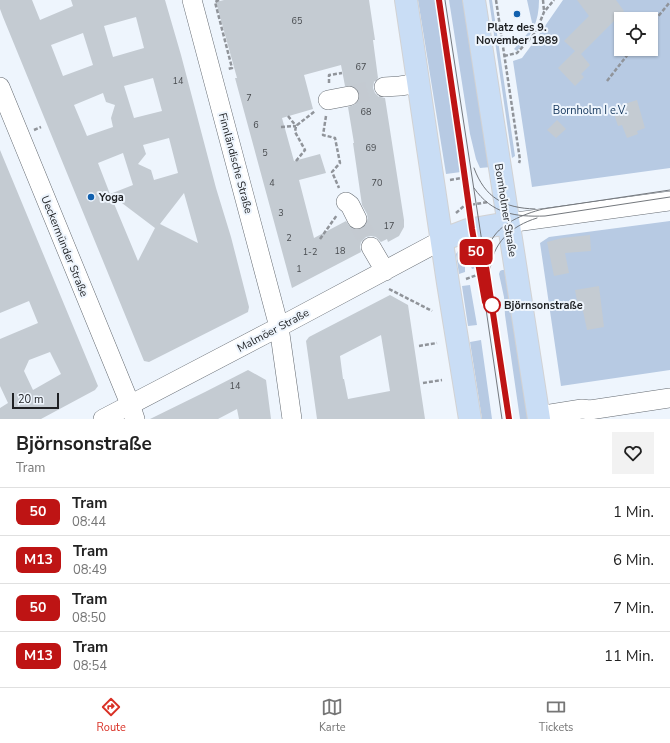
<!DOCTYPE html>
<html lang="de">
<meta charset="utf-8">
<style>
body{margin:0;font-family:"Nunito Sans",sans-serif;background:#f2f2f2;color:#222;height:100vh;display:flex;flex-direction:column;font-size:15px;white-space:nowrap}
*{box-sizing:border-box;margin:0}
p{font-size:13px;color:#767676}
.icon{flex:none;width:22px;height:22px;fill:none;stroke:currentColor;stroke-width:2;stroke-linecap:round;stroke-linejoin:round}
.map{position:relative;height:419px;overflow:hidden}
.details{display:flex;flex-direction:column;background:#fff;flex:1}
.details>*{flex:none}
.badge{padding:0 8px;border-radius:6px;font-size:14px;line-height:26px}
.buttons{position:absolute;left:614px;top:12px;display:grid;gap:8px}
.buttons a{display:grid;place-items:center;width:44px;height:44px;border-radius:0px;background:#fff;box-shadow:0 1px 3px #0004;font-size:20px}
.scale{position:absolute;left:12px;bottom:10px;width:47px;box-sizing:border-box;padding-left:4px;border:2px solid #1e2023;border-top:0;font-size:11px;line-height:14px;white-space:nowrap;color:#1e2023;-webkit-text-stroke:3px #eef5fd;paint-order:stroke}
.map>.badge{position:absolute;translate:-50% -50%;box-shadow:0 0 0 2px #fff}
.round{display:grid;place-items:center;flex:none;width:42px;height:42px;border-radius:0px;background:#f2f2f2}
.overview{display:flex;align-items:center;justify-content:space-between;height:68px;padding:0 16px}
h1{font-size:19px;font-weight:700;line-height:30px}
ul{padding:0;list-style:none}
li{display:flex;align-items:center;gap:12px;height:48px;padding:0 16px;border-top:1px solid #e0e0e0}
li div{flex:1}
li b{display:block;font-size:15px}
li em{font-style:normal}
li .badge{min-width:44px;font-weight:700;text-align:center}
.tabs{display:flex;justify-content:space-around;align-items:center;height:56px;border-top:1px solid #e0e0e0;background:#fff;font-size:11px;color:#767676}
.tabs a{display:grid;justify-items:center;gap:2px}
.tabs .active{color:#d93025}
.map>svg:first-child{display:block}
.green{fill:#b7cae3;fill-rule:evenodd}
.building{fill:#c4cbd2;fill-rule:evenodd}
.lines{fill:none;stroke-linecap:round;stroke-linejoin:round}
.minor-tunnel{stroke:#c4cad1;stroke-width:19;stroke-dasharray:19 10;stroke-linecap:butt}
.minor-casing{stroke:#656b72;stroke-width:20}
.major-casing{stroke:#d2d2d3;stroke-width:24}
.path{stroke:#90949a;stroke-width:2.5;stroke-dasharray:4 2;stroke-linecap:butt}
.minor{stroke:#fff;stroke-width:19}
.major{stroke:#c9ddf5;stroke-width:22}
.tram{stroke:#74787d;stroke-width:1}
.line-casing{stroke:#fff;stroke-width:9}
.line{stroke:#be1414;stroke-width:6}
.poi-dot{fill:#1160ae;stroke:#eef5fd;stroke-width:1.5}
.stop-dot{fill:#fff;stroke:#be1414;stroke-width:2}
.labels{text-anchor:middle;stroke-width:4;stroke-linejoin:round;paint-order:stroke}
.number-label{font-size:9px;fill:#484b4f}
.poi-label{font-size:11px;font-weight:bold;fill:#1e2023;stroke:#eef5fd}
.park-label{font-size:11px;fill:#13355b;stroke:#eef5fd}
.street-label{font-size:11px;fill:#1e2023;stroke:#eef5fd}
.stop-label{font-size:11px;font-weight:bold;fill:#1e2023;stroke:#eef5fd;text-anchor:start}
</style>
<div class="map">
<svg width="670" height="419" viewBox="0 0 670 419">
<rect width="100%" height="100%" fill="#eef5fd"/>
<!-- green -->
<path class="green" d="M418,0H435L461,172L446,174Z
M449,0H465L491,167L480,168L476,159L470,134Z
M489,0H492L515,156L512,158Z
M527,0H539C539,22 532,35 517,51L514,49L533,27Z
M563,0H670V168L532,187L513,61L522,58L536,39ZM621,19H651V49H621Z
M670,221V370L561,386L540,243L549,237Z
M471,248L473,250L476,268L472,269L470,264L465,265V272L459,274L456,254L458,251Z
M502,270H505L529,419H520L505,315L504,297L499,274L500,271Z
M470,285L477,325L468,326L462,286Z
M481,340L492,419H482L470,342Z"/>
<!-- building -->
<path class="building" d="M0,0H32L40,20L73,6L71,0H165L181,55L216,188L231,237L249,307L248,312L149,362L144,361L3,17L0,9ZM136,17L144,48L113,57L104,26ZM83,33L93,65L63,76L51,45ZM153,78L162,111L134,118L124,86ZM103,93L106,102L115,105L111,118L113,127L87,136L74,105ZM169,138L178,173L154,180L151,170L138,164L146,154L143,145ZM123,153L133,185L110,194L98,163ZM184,193L198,243L160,224ZM110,194L155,228L138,261Z
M224,0H369L375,40H373L378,78L374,82L373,88L375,93L379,97L385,98L404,220V227L399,236L388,242L387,239L381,242L376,237L371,236L366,237L361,242L360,247L361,252L292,288L235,78H237L216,2ZM341,65L345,86H353L358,89L360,94L359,99L356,104L348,107L354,143H353L362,205L367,214L368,220L366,225L362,229L356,230L351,228L346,221L314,238L299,180L326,173L320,154L294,161L282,118L313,109L304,75Z
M577,0H616L624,11L581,54L590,65L581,74L584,77L575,86L558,68L575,51L564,41L589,16Z
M637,100L645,128L637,131L638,134L627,138L622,125L618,126L612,108Z
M557,120L566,129L556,138L547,130Z
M0,150L98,386L95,390L41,419H0V408L8,403L0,386V339L38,323L29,301L0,313ZM50,352L61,374L33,390L24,371L29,360Z
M590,235L591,251L565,253L569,273L554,276L547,242L562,238Z
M599,286L604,327L587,330L582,306L578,307L575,290Z
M390,295L408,305L425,419H317L306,341L309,337ZM381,335L390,391L348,399L344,379H343L340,356Z
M248,370L266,380L271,419H239L237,409L218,419H150L205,392Z"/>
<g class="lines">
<!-- minor-tunnel -->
<path class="minor-tunnel" d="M349,96L384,87
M357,219L371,247"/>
<defs>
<path id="minor" d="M192,0L279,327L292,419
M0,87L130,404L135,419
M384,87L400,86L419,83
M328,100L349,96
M346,202L350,205L357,219
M508,223L670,201
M371,247L385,271
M538,416L582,409L590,410L670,398
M103,419L279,327L442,240"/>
<path id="major" d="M406,0L448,283L470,419
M474,0L539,419
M442,240L468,230L508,223"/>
</defs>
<!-- minor casing -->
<use href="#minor" class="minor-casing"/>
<!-- major casing -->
<use href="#major" class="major-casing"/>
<!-- path -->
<path class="path" d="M219,0L215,2L232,68L228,69
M496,0L520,160L519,163
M543,0L544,11
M651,25L670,2
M504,56L517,53L536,32L544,12L554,0
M607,81L632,49
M329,83V75L342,73
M288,116L296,126
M326,116L323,135L335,138L340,163L332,172L339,188
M281,127L296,126
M34,130L41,127
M296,161L305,150L295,132L296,126L315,111
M450,180L462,178
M456,213L464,206L488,202
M320,239L337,215
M466,279L477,275
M389,289L432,311
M419,346L437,343
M423,383L442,380"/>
<!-- minor -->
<use href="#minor" class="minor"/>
<!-- major -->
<use href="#major" class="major"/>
<!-- tram -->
<path class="tram" d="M439,0L460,143L472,229L485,302L502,419
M445,0L509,419
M474,168C485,198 504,208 535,209
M474,188C492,214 515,217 545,216L670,197
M486,258C487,253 488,248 490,243C499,223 524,214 543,209L670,190
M490,271C492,243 511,226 537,218"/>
</g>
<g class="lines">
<defs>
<path id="line" d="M439,0L460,143L472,229L485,302L483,273L485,260L509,419"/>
</defs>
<!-- line casing -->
<use href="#line" class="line-casing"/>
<!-- line -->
<use href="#line" class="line"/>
</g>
<!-- markers -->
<g class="poi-dot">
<circle cx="517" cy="14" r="4"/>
<circle cx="91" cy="197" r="4"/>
</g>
<circle class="stop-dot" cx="492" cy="305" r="8"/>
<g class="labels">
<!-- number labels -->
<g class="number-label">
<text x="297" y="24">65</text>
<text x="361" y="70">67</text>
<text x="178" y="84">14</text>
<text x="249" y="101">7</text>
<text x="366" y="115">68</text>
<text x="256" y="128">6</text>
<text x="371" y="151">69</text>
<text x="265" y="156">5</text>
<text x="272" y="186">4</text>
<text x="377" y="186">70</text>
<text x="281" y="216">3</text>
<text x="389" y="229">17</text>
<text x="289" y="241">2</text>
<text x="340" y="254">18</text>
<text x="310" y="255">1-2</text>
<text x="299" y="272">1</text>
<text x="235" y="389">14</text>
</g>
<!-- poi labels -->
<g class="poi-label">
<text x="517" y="31">Platz des 9.<tspan x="517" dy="13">November 1989</tspan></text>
<text x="99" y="201" text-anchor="start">Yoga</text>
</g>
<!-- park labels -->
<g class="park-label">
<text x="590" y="114">Bornholm I e.V.</text>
</g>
<!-- street labels -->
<g class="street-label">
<text transform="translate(236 163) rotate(75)" y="4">Finnländische Straße</text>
<text transform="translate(506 210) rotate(81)" y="4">Bornholmer Straße</text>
<text transform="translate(65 246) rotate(68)" y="4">Ueckermünder Straße</text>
<text transform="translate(273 330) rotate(-28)" y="4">Malmöer Straße</text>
</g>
<!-- stop labels -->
<g class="stop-label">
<text x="504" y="309">Björnsonstraße</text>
</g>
</g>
</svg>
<div class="buttons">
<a><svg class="icon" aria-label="locate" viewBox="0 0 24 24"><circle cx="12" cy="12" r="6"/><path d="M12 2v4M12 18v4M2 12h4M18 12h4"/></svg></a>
</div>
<div class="scale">20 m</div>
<b class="badge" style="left:476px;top:252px;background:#be1414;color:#fff">50</b>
</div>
<section class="details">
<div class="overview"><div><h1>Björnsonstraße</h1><p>Tram</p></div><a class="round"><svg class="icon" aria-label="heart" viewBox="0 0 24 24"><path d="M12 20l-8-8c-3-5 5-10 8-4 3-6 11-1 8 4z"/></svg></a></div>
<ul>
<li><span class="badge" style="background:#be1414;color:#fff">50</span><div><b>Tram</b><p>08:44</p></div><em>1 Min.</em></li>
<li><span class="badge" style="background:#be1414;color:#fff">M13</span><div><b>Tram</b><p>08:49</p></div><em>6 Min.</em></li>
<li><span class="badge" style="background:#be1414;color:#fff">50</span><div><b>Tram</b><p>08:50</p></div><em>7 Min.</em></li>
<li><span class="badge" style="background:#be1414;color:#fff">M13</span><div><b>Tram</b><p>08:54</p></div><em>11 Min.</em></li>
</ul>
</section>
<nav class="tabs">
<a class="active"><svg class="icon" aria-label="directions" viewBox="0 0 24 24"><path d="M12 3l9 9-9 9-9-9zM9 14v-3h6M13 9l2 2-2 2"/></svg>Route</a>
<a><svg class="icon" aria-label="map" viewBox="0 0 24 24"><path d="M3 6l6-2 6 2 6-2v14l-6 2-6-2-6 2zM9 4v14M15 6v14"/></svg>Karte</a>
<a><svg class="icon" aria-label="tickets" viewBox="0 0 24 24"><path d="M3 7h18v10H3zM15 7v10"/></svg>Tickets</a>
</nav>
